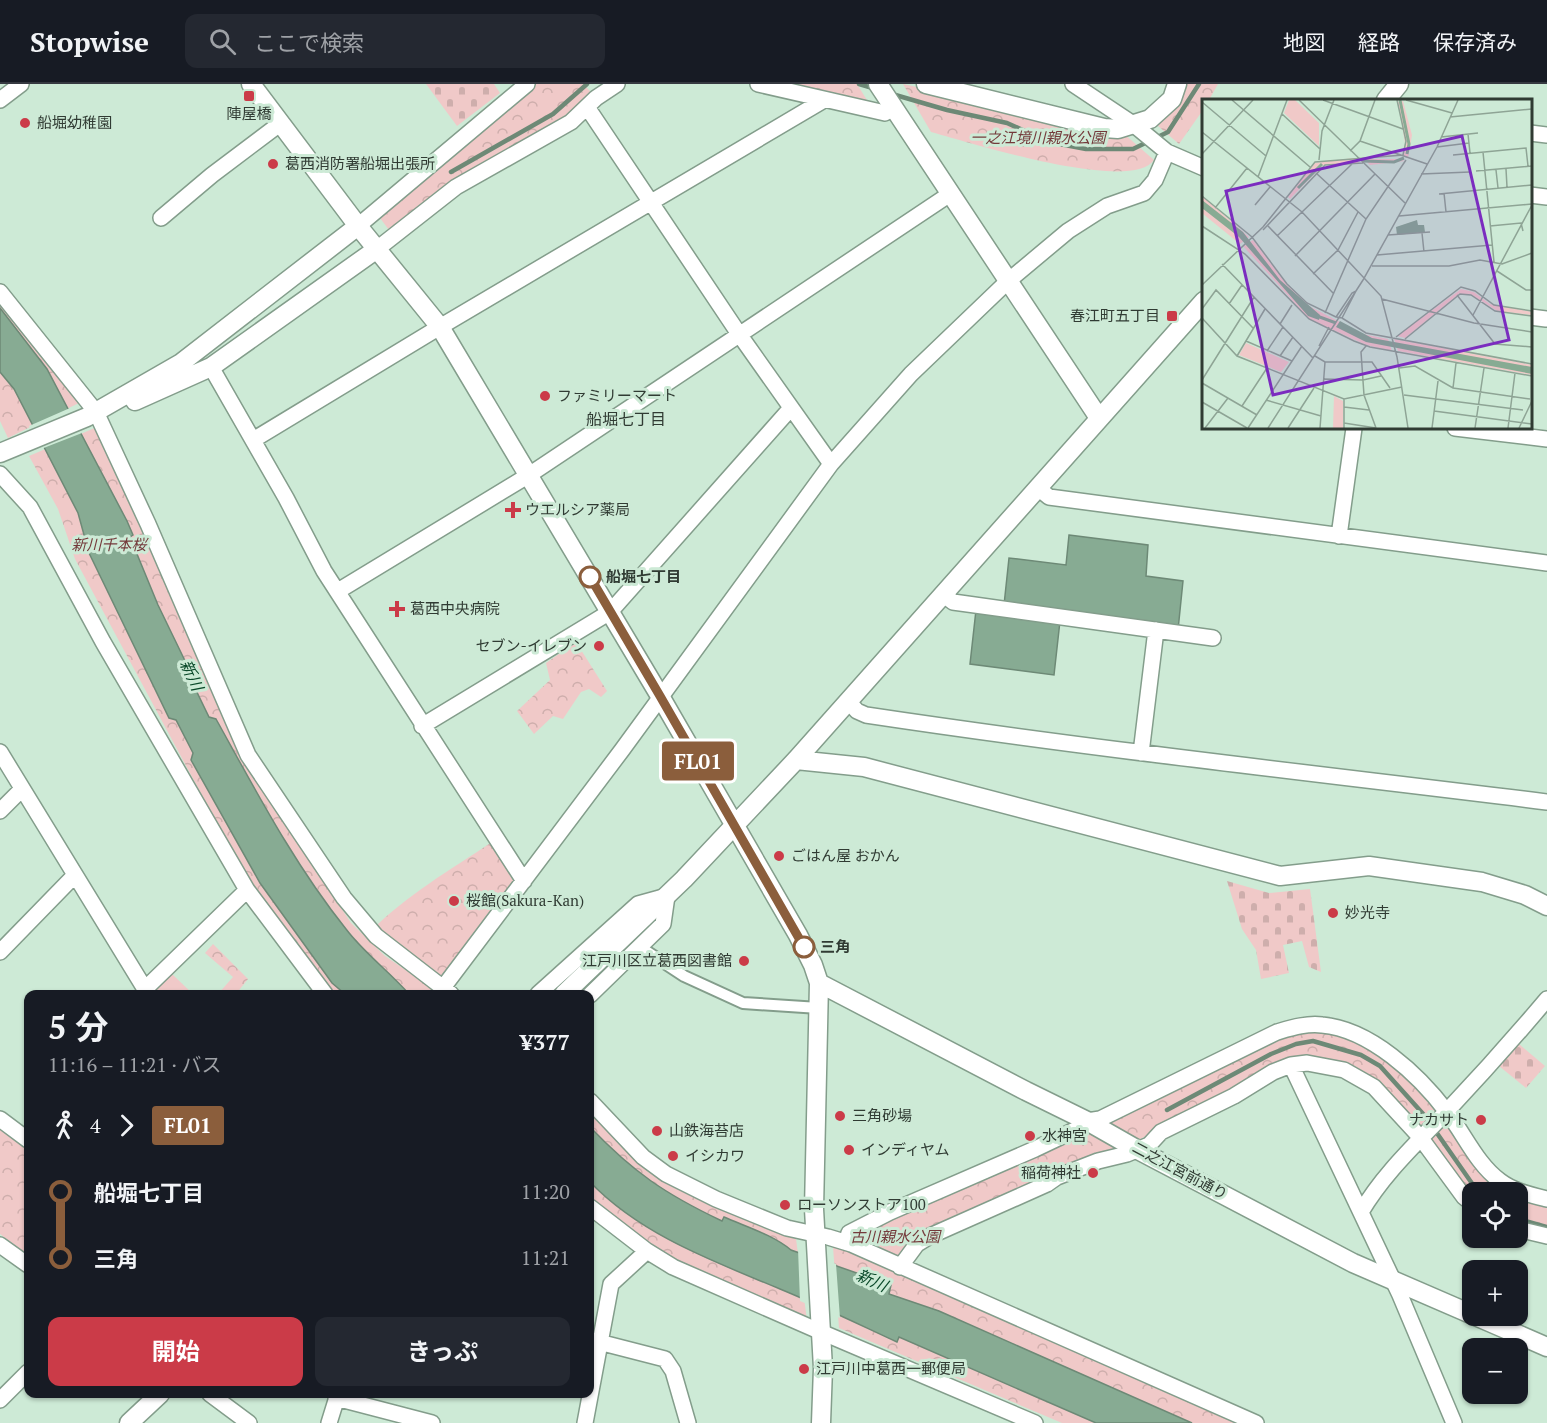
<!DOCTYPE html>
<html lang="ja">
<meta charset="utf-8">
<style>
body{margin:0;font-family:"PT Serif","Noto Sans JP",serif;background:#242831;color:#f1f3f6;height:100vh;display:flex;flex-direction:column;font-size:22px;white-space:nowrap}
*{box-sizing:border-box;margin:0}
p{font-size:20px;color:#9ea1a6}
.icon{flex:none;width:33px;height:33px;fill:none;stroke:currentColor;stroke-width:2;stroke-linecap:round;stroke-linejoin:round}
.map{position:relative;flex:1;overflow:hidden}
.drawer{position:absolute;left:24px;top:906px;width:570px;height:408px;display:flex;flex-direction:column;background:#171b24;border-radius:12px;box-shadow:0 2px 4px #0004}
.drawer>*{flex:none}
.badge{padding:0 12px;border-radius:4px;font-size:21px;line-height:39px}
.fabs{position:absolute;left:1462px;top:1098px;display:grid;gap:12px}
.fabs a{display:grid;place-items:center;width:66px;height:66px;border-radius:12px;background:#171b24;box-shadow:0 2px 4px #0004;font-size:30px}
.map>.badge{position:absolute;translate:-50% -50%;box-shadow:0 0 0 3px #fff}
.legs{display:flex;align-items:center;gap:9px;height:66px;padding:0 24px;font-size:20px}
.legs p{margin-inline-start:auto}
.headline{display:flex;align-items:center;justify-content:space-between;height:102px;padding:0 24px}
h1{font-size:33px;font-weight:700;line-height:45px}
.button{display:flex;gap:12px;margin-top:auto;padding:12px 24px}
.button a{flex:1;height:69px;border-radius:12px;background:#cb3b48;color:#fff;font-size:24px;font-weight:700;line-height:69px;text-align:center}
.button a+a{background:#242831;color:#f1f3f6}
ul{padding:0 24px;list-style:none}
li{display:flex;align-items:center;gap:21px;height:66px;font-size:22px}
li i{display:grid;place-items:center;width:9px;height:100%;margin:0 8px;background:currentColor}
li i::after{content:'';width:15px;height:15px;margin:-8px;border:4px solid;border-radius:50%;background:#171b24}
li p{margin-inline-start:auto}
li:first-child i{background:linear-gradient(#0000 50%,currentColor 0)}
li:last-child i{background:linear-gradient(currentColor 50%,#0000 0)}
header{display:flex;align-items:center;gap:36px;box-sizing:border-box;height:84px;padding:0 30px;background:#171b24;border-bottom:2px solid #363941}
header strong{font-size:28px}
nav{display:flex;gap:33px;margin-inline-start:auto;font-size:21px}
.search{width:420px;height:54px;background:#242831;display:flex;align-items:center;gap:15px;box-sizing:border-box;padding:0 21px;border-radius:12px;color:#9ea1a6;font-size:22px}
.map>svg:first-child{display:block}
.forest{fill:url(#forest-crowns)}
.cemetery{fill:url(#cemetery-stones)}
.water{fill:#87ab93;stroke:#6d8976;stroke-width:1.5}
.pier{fill:#cdead6}
.lines{fill:none;stroke-linecap:round;stroke-linejoin:round}
.stream{stroke:#6d8976;stroke-width:4.5}
.pedestrian-casing{stroke:#839d8b;stroke-width:14}
.minor-casing{stroke:#839d8b;stroke-width:18}
.tertiary-casing{stroke:#839d8b;stroke-width:21}
.pedestrian{stroke:#fff;stroke-width:10}
.minor{stroke:#fff;stroke-width:15}
.tertiary{stroke:#fff;stroke-width:18}
.line-1-casing{stroke:#fff;stroke-width:14}
.line-1{stroke:#8b5e3c;stroke-width:9}
.poi-dot{fill:#cb3b48;stroke:#cdead6;stroke-width:2}
.stop-1-dot{fill:#fff;stroke:#8b5e3c;stroke-width:3}
.labels{text-anchor:middle;stroke-width:6;stroke-linejoin:round;paint-order:stroke}
.poi-label{font-size:15px;fill:#303b33;stroke:#cdead6;text-anchor:start}
.park-label{font-size:15px;font-style:italic;fill:#743a3b;stroke:#cdead6}
.stop-label{font-size:15px;font-weight:bold;fill:#303b33;stroke:#cdead6;text-anchor:start}
.street-label{font-size:15px;fill:#303b33;stroke:#cdead6}
.neighbourhood-label{font-size:16px;fill:#303b33;stroke:#cdead6}
.water-label{font-size:16px;font-style:italic;fill:#0b4a2a;stroke:#cdead6}
.inset-river{fill:none;stroke:#87ab93;stroke-width:3}
.inset-road{fill:none;stroke:#8ea495;stroke-width:1.5}
.view{fill:#7b2cbf;fill-opacity:0.15;stroke:#7b2cbf;stroke-width:3}
.inset-edge{fill:none;stroke:#303b33;stroke-width:3}
</style>
<header>
<strong>Stopwise</strong>
<div class="search"><svg class="icon" aria-label="search" viewBox="0 0 24 24"><circle cx="10" cy="10" r="6"/><path d="M15 15l6 6"/></svg>ここで検索</div>
<nav><a>地図</a><a>経路</a><a>保存済み</a></nav>
</header>
<div class="map">
<svg width="1547" height="1339" viewBox="0 0 1547 1339">
<defs>
<pattern id="forest-crowns" width="20" height="18" patternUnits="userSpaceOnUse" patternTransform="scale(1.5)"><rect width="20" height="18" fill="#f0c9c8"/><path d="M2 6a3 3 0 1 1 6 0M12 15a3 3 0 1 1 6 0" fill="none" stroke="#ceaeac"/></pattern>
<pattern id="cemetery-stones" width="16" height="16" patternUnits="userSpaceOnUse" patternTransform="scale(1.5)"><rect width="16" height="16" fill="#f0c9c8"/><path d="M2 7V4a2 2 0 0 1 4 0v3zM10 15v-3a2 2 0 0 1 4 0v3z" fill="#ceaeac"/></pattern>
</defs>
<rect width="100%" height="100%" fill="#cdead6"/>
<!-- forest -->
<path class="forest" d="M535,0H583L593,10L555,41L440,107L416,124L389,146L377,130L475,47Z
M791,0H857L870,21Z
M903,0L1123,49L1154,76C1131,110 968,58 931,48Z
M1180,0H1218L1209,16H1204L1203,26L1179,60L1151,36Z
M0,211L56,282L79,319L8,354L0,337Z
M97,343L244,675L351,839L385,872L441,910H329L250,801L75,475L58,425L29,372Z
M576,558L607,607L601,613L589,605L581,608L563,635L553,632L534,650L517,627L550,596L546,579Z
M492,758L515,800L442,900L372,846C407,811 450,786 492,758Z
M213,860L248,895L236,910H218L233,893L205,869Z
M172,890L193,910H157L154,906Z
M1323,947L1346,951L1401,987L1506,1108H1473V1116L1381,1003L1300,976L900,1174L858,1152L1031,1071L1034,1072L1167,1011L1222,980L1279,954L1303,948Z
M590,1029L648,1088L796,1155L807,1236L648,1162L590,1117Z
M0,1043L28,1064V1171L0,1150Z
M1518,1114L1547,1122V1149L1518,1142Z
M845,1160L1246,1339H1062L839,1244L833,1163Z"/>
<!-- cemetery -->
<path class="cemetery" d="M426,0H494L500,9L457,42Z
M1227,797L1269,809L1310,805L1321,888L1309,883L1302,857L1283,861L1289,889L1261,895L1256,866L1242,845Z
M1519,960L1545,982L1526,1004L1499,982Z"/>
<!-- water -->
<path class="water" d="M0,224L47,285L127,437L133,451L130,453L158,521L188,583L191,584L195,593L193,600L209,633L216,635C256,707 294,780 346,845C364,869 390,888 409,910H345L332,899L260,799L191,676L193,669L176,636L169,634L89,469L78,429L14,305L0,288Z
M1069,451L1148,461L1146,492L1183,497L1178,546L1004,521L1009,474L1066,481Z
M976,526L1060,537L1054,591L970,580Z
M590,1043C633,1088 665,1110 722,1137L724,1133C747,1143 773,1151 791,1166L891,1201L889,1210L939,1227L1192,1339H1096L899,1253L897,1258C858,1240 819,1221 780,1205C713,1177 641,1151 590,1098Z"/>
<!-- pier -->
<path class="pier" d="M70,324L82,349L41,365L29,342Z
M798,1165L836,1180L840,1234L800,1217Z"/>
<g class="lines">
<!-- stream -->
<path class="stream" d="M859,0L876,5
M892,10L947,26L1007,39L1049,58L1086,65H1133L1168,48L1199,0
M451,88L553,30L587,0
M1167,1026L1271,970L1296,960L1313,957L1361,971L1380,982L1425,1032L1478,1108
M1518,1135L1547,1143"/>
<defs>
<path id="pedestrian" d="M640,863L684,892L743,919L819,924"/>
<path id="minor" d="M758,0L885,29L894,24
M1073,0L1133,40L1167,68L1204,84
M0,16L21,0
M587,23L739,250L831,380
M1530,49L1547,51
M1530,111L1547,113
M161,134L212,91L281,39
M358,142L527,0
M377,165L456,103L571,38L596,14L617,0
M0,208L96,328L148,440L248,671L344,814L376,852L451,910
M1530,233L1546,235
M211,283L286,414L324,487L524,797
M1455,344L1547,355
M253,356L433,247L824,16
M0,390L30,423L103,558L247,806L325,910
M1038,404L1049,413L1547,479
M1339,452L1354,344
M338,507L529,391L950,110
M944,511L953,518L1213,554
M848,617L857,627L866,631C1092,665 1320,690 1547,718
M422,642L610,528L791,324
M0,668L148,910
M1141,669L1156,546
M0,727L22,705
M0,868L75,791
M145,905L247,806
M442,905L622,666L831,380L911,290L1007,198L1068,147L1107,122L1144,109L1155,96L1167,68
M538,910L638,820L667,812L663,840L590,911
M1291,981L1400,1211L1454,1339
M590,1017L643,1073L666,1090L716,1115L787,1144L828,1153L851,1160L1256,1339
M0,1035L28,1056
M590,1123L647,1167L673,1183L821,1248L1035,1339
M1361,1128C1384,1089 1417,1059 1448,1026C1482,990 1515,953 1547,915
M1518,1145L1547,1152
M846,1158L849,1149L890,1128L1035,1065L1077,1045L1087,1037L1100,1035L1277,948C1291,944 1307,939 1322,941C1370,945 1419,991 1447,1028C1465,1051 1476,1079 1500,1097C1513,1107 1531,1111 1547,1115
M0,1161L28,1181
M900,1183L917,1160L930,1152L1047,1100L1057,1093L1098,1077L1127,1070L1149,1061L1161,1048L1234,1012L1273,988L1291,981L1307,979L1344,986L1374,1003L1420,1053L1464,1113L1473,1120
M591,1256L665,1275L673,1287L688,1339
M210,1310L249,1339
M336,1314L432,1339
M0,1316L28,1288
M329,1339L338,1310
M585,1339L611,1200L647,1167"/>
<path id="tertiary" d="M251,0L358,142L440,243L660,612L798,851L813,881L819,899L814,1125L823,1284L821,1339
M878,0L1099,334
M926,0L1104,44L1118,45L1150,35L1172,15L1177,0
M1386,16L1399,0
M135,317L211,283L377,165
M0,369L87,333L181,279L358,142
M796,676L864,683L1280,792L1369,782L1482,798L1525,811L1547,822
M819,899L1026,1007L1087,1037L1138,1066L1353,1179L1547,1263
M564,910L684,795L796,676L1204,217
M129,1339L160,1310"/>
</defs>
<!-- pedestrian casing -->
<use href="#pedestrian" class="pedestrian-casing"/>
<!-- minor casing -->
<use href="#minor" class="minor-casing"/>
<!-- tertiary casing -->
<use href="#tertiary" class="tertiary-casing"/>
<!-- pedestrian -->
<use href="#pedestrian" class="pedestrian"/>
<!-- minor -->
<use href="#minor" class="minor"/>
<!-- tertiary -->
<use href="#tertiary" class="tertiary"/>
</g>
<g class="lines">
<defs>
<path id="line-1" d="M590,493L660,612L804,863"/>
</defs>
<!-- line-1 casing -->
<use href="#line-1" class="line-1-casing"/>
<!-- line-1 -->
<use href="#line-1" class="line-1"/>
</g>
<!-- markers -->
<g class="poi-dot">
<rect x="243" y="6" width="12" height="12" rx="3"/>
<circle cx="25" cy="39" r="6"/>
<circle cx="273" cy="80" r="6"/>
<rect x="1166" y="226" width="12" height="12" rx="3"/>
<circle cx="545" cy="312" r="6"/>
<path d="M510 417h6v6h6v6h-6v6h-6v-6h-6v-6h6z"/>
<path d="M394 516h6v6h6v6h-6v6h-6v-6h-6v-6h6z"/>
<circle cx="599" cy="562" r="6"/>
<circle cx="779" cy="772" r="6"/>
<circle cx="454" cy="817" r="6"/>
<circle cx="1333" cy="829" r="6"/>
<circle cx="744" cy="877" r="6"/>
<circle cx="840" cy="1032" r="6"/>
<circle cx="1481" cy="1036" r="6"/>
<circle cx="657" cy="1047" r="6"/>
<circle cx="1030" cy="1052" r="6"/>
<circle cx="849" cy="1066" r="6"/>
<circle cx="673" cy="1072" r="6"/>
<circle cx="1093" cy="1089" r="6"/>
<circle cx="785" cy="1121" r="6"/>
<circle cx="804" cy="1285" r="6"/>
</g>
<g class="stop-1-dot">
<circle cx="590" cy="493" r="10"/>
<circle cx="804" cy="863" r="10"/>
</g>
<g class="labels">
<!-- poi labels -->
<g class="poi-label">
<text x="249" y="35" text-anchor="middle">陣屋橋</text>
<text x="37" y="44">船堀幼稚園</text>
<text x="285" y="85">葛西消防署船堀出張所</text>
<text x="1160" y="237" text-anchor="end">春江町五丁目</text>
<text x="557" y="317">ファミリーマート</text>
<text x="525" y="431">ウエルシア薬局</text>
<text x="410" y="530">葛西中央病院</text>
<text x="587" y="567" text-anchor="end">セブン-イレブン</text>
<text x="791" y="777">ごはん屋 おかん</text>
<text x="466" y="822">桜館(Sakura-Kan)</text>
<text x="1345" y="834">妙光寺</text>
<text x="732" y="882" text-anchor="end">江戸川区立葛西図書館</text>
<text x="852" y="1037">三角砂場</text>
<text x="1469" y="1041" text-anchor="end">ナカサト</text>
<text x="669" y="1052">山鉄海苔店</text>
<text x="1042" y="1057">水神宮</text>
<text x="861" y="1071">インディヤム</text>
<text x="685" y="1077">イシカワ</text>
<text x="1081" y="1094" text-anchor="end">稲荷神社</text>
<text x="797" y="1126">ローソンストア100</text>
<text x="816" y="1290">江戸川中葛西一郵便局</text>
</g>
<!-- park labels -->
<g class="park-label">
<text x="1038" y="59">一之江境川親水公園</text>
<text x="109" y="466">新川千本桜</text>
<text x="895" y="1158">古川親水公園</text>
</g>
<!-- stop labels -->
<g class="stop-label">
<text x="606" y="498">船堀七丁目</text>
<text x="820" y="868">三角</text>
</g>
<!-- street labels -->
<g class="street-label">
<text transform="translate(1180 1087) rotate(28)" y="5">二之江宮前通り</text>
</g>
<!-- neighbourhood labels -->
<g class="neighbourhood-label">
<text x="626" y="341">船堀七丁目</text>
</g>
<!-- water labels -->
<g class="water-label">
<text transform="translate(192 591) rotate(65)" y="6">新川</text>
<text transform="translate(872 1196) rotate(24)" y="6">新川</text>
</g>
</g>
<!-- overview -->
<g transform="translate(1202 15)">
<rect width="330" height="330" fill="#cdead6"/>
<path d="M87,1H93L117,24V47L82,14ZM201,2L210,36L206,59L201,57L204,50L196,3ZM152,59L157,64L121,66L88,100L86,98L113,64ZM162,60H197L203,62L168,66ZM0,97L47,138L38,145L6,119L0,114ZM51,141L85,186L107,207L161,235L186,240L190,252L164,246L107,220L41,147ZM259,190L272,193L288,205L330,213V216L295,212L270,196L257,195L203,239L195,237ZM192,240L330,266V276L196,252ZM44,244L87,263L79,273L37,256ZM132,297L141,302V329H131Z" fill="#f0c9c8"/>
<path d="M0,101L41,133L78,181L118,216L117,221L106,217L37,138L0,109ZM215,121L216,126H222L223,133L195,136L194,128ZM138,222L170,239L330,268V275L164,243L134,228Z" fill="#87ab93"/>
<path class="inset-river" d="M198,1L207,45L205,55M160,62L192,63L202,59M96,89L120,65M115,217L134,224"/>
<path class="inset-road" d="M30,1L108,68M97,1L203,104M121,1L201,30M204,1L250,14M0,3L64,57M80,15L118,50M248,18L330,10M0,33L100,113L179,197L195,258L206,329M266,35L268,54M239,38L276,34M158,42L225,65M235,48L267,44M148,52L158,42L173,1M281,53L292,163M0,55L51,1M251,56L324,49L326,67M117,61L120,32L132,1M304,70L305,88M294,71L296,89M274,72L330,67M114,74L164,120M219,75L268,73M56,78L85,1M242,94L244,113M237,95L330,86M0,97L50,138L85,185L105,204L134,218M53,106L68,88M13,109L45,69M197,117L330,105M0,127L43,155L107,220L152,242L168,248L330,277M66,127L132,195M288,127L319,124L321,132M61,131L123,66L161,64M220,134L222,153M186,136L228,133M75,137L150,65M175,156L290,146M93,157L173,75M20,165L111,259M170,167H247L278,161L300,165L330,154M295,172L324,191H330M111,175L136,151L156,113M0,186L61,128L113,63L201,56L204,42L195,1M154,192L140,219L134,218L150,194ZM255,196L293,245L330,248M180,200L272,224L330,233M27,205L40,186M0,210L14,191L51,229M123,214L164,120L204,61M271,216L330,106M0,219L35,257L142,300L200,288M140,219L164,234L330,265M78,225L90,206M194,238L259,188L273,192L292,206L330,212M203,240L258,195L269,196L293,212L330,217M44,242L90,262M117,247L127,228M164,247L159,253L162,296L174,329M65,252L81,228M35,257L63,210M78,257L91,238M113,257L123,263H170L188,289M197,269L213,267L251,289L328,300M121,280L161,281L179,277M0,281L52,198M0,284L55,316M251,289L254,264M202,296L321,311M64,301L119,317M0,303L45,329M40,307L65,269M142,308L167,311M232,312L330,325M142,324L174,329M3,329L26,299M46,329L100,247M66,329L161,181L235,48L256,1M86,329L112,289M118,329L123,263M142,329V300M230,329L236,282M273,329L282,269M306,329L313,274M317,329L330,302"/>
<path class="view" d="M260,37L307,241L71,296L24,92Z"/>
<rect width="330" height="330" class="inset-edge"/>
</g>
</svg>
<div class="fabs">
<a><svg class="icon" aria-label="locate" viewBox="0 0 24 24"><circle cx="12" cy="12" r="6"/><path d="M12 2v4M12 18v4M2 12h4M18 12h4"/></svg></a>
<a>+</a>
<a>−</a>
</div>
<b class="badge" style="left:698px;top:677px;background:#8b5e3c;color:#fff">FL01</b>
<section class="drawer">
<div class="headline"><div><h1>5 分</h1><p>11:16 – 11:21 · バス</p></div><b>¥377</b></div>
<div class="legs"><svg class="icon" aria-label="walk" viewBox="0 0 24 24"><circle cx="13" cy="4" r="2"/><path d="M13 8l-2 6 4 7M11 14l-3 7M7 12l3-4h3l4 4"/></svg>4<svg class="icon" aria-label="forward" viewBox="0 0 24 24"><path d="M9 5l7 7-7 7"/></svg><b class="badge" style="background:#8b5e3c;color:#fff">FL01</b></div>
<ul>
<li><i style="color:#8b5e3c"></i><b>船堀七丁目</b><p>11:20</p></li>
<li><i style="color:#8b5e3c"></i><b>三角</b><p>11:21</p></li>
</ul>
<div class="button"><a>開始</a><a>きっぷ</a></div>
</section>
</div>
